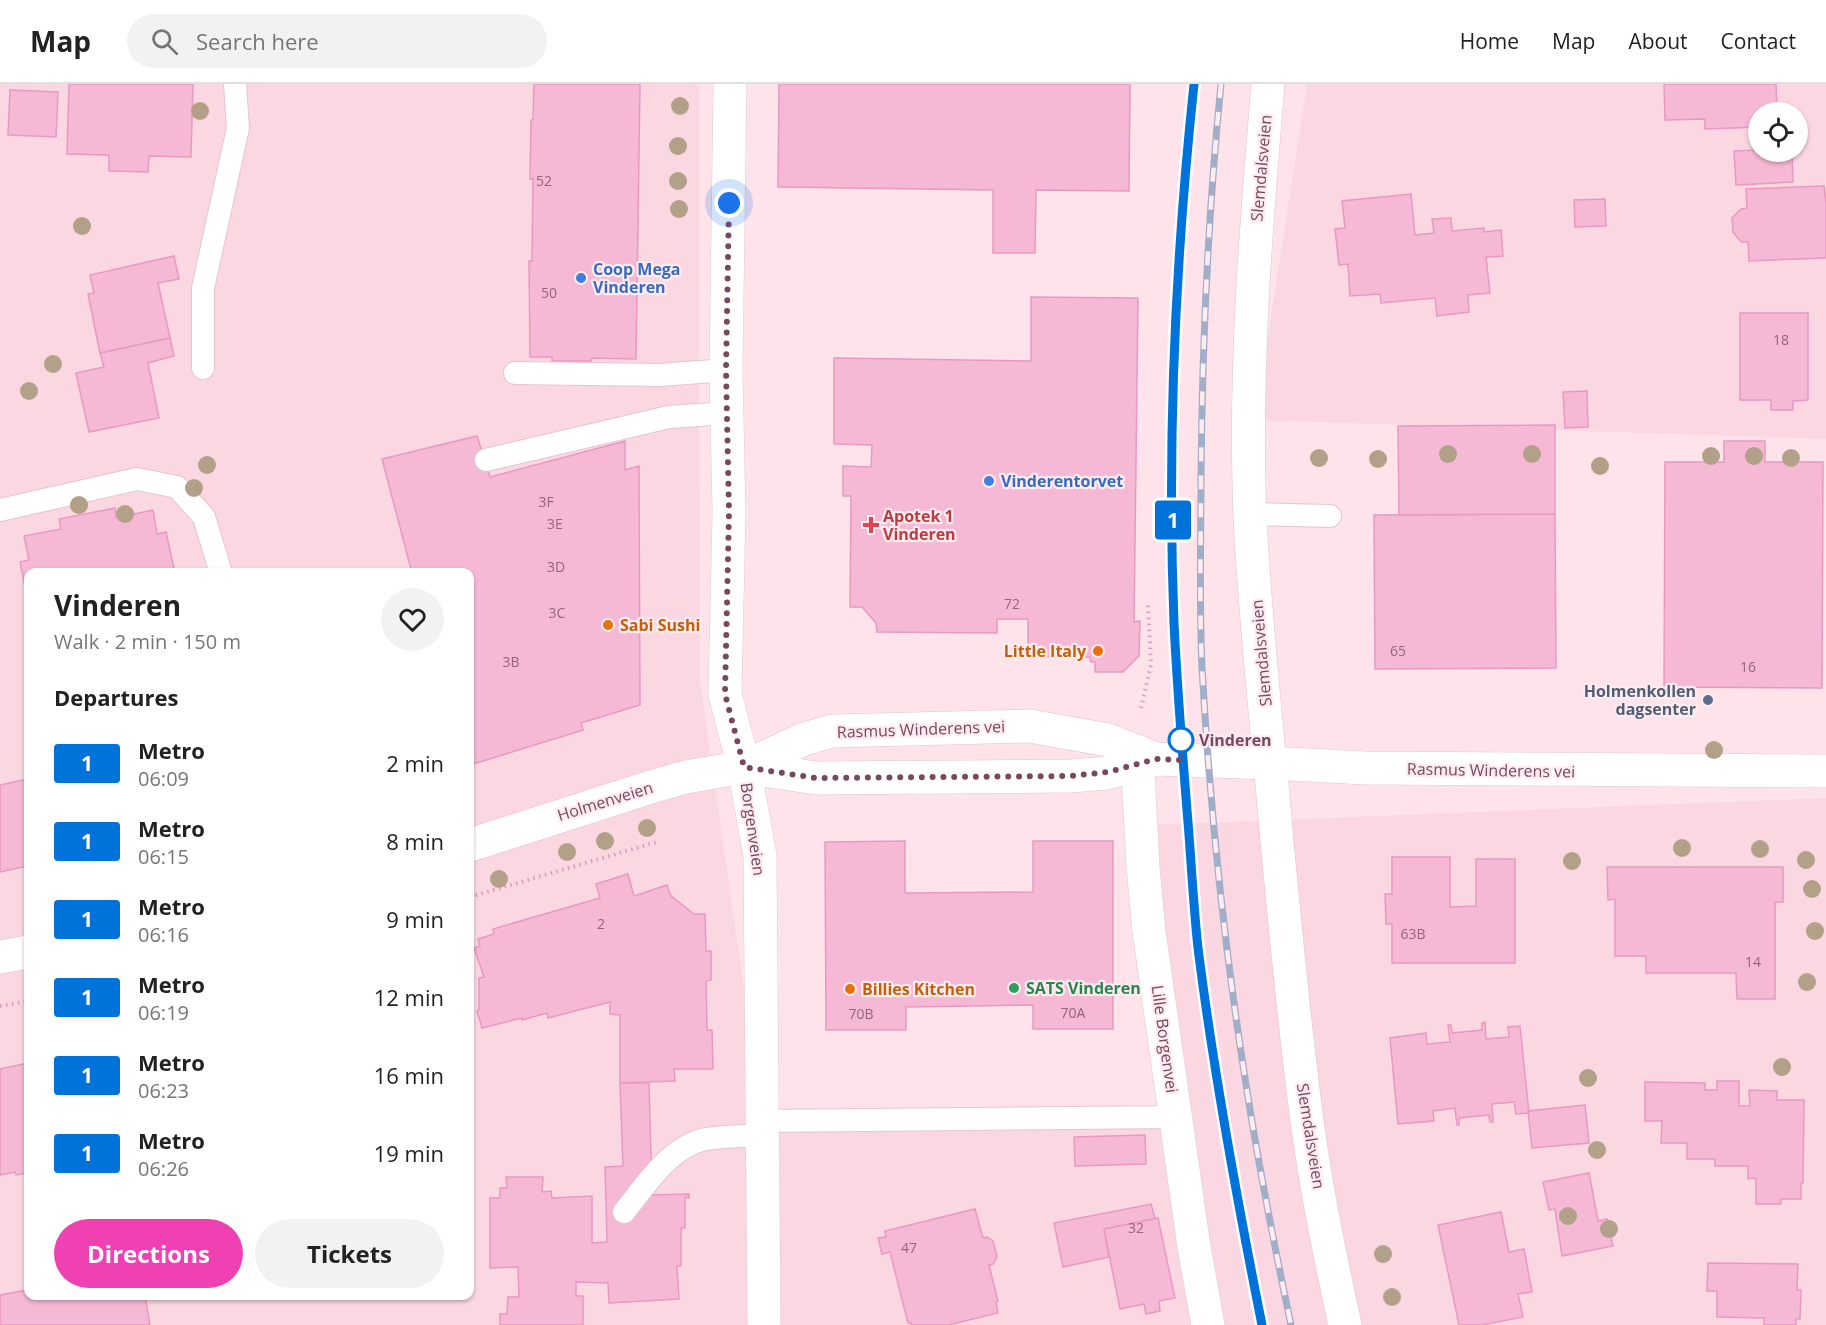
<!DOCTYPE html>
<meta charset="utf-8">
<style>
body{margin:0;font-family:"Open Sans",sans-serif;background:#f2f2f2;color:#222;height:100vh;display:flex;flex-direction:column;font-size:22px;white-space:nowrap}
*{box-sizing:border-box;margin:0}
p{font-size:20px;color:#767676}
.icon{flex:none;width:33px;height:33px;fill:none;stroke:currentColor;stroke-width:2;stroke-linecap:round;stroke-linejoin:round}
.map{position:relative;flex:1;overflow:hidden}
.drawer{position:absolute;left:24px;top:484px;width:450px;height:732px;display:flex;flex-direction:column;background:#fff;border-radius:12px;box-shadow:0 2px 4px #0004}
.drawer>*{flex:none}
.badge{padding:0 12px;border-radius:4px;font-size:21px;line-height:39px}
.tools{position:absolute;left:1748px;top:18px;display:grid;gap:12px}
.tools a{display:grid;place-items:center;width:60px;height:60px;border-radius:50%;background:#fff;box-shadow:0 2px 4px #0004;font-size:30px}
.you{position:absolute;width:30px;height:30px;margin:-15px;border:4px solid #fff;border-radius:50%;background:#1a73e8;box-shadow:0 0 0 9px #1a73e833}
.map>.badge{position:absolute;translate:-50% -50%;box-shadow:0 0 0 3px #fff}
h2{padding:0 30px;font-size:22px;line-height:54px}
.round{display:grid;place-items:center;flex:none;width:63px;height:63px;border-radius:32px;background:#f2f2f2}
.headline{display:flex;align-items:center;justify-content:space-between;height:102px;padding:0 30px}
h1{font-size:28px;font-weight:700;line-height:45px}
.action{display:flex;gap:12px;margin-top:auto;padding:12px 30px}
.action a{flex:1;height:69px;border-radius:36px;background:#ef41b2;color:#fff;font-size:24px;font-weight:700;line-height:69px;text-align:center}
.action a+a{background:#f2f2f2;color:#222}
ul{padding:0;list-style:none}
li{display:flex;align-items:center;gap:18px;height:78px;padding:0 30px}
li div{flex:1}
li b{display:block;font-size:22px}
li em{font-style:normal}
li .badge{min-width:66px;font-weight:700;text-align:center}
header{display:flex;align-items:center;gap:36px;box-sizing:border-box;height:84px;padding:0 30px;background:#fff;border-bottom:2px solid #e0e0e0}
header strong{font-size:28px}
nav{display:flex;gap:33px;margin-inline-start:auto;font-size:21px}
.search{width:420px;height:54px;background:#f2f2f2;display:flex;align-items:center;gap:15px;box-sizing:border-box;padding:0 21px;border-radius:33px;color:#767676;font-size:22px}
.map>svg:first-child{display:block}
.residential{fill:#fbd7e2;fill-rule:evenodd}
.building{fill:#f5b9d5;stroke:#e899c0;stroke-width:1.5}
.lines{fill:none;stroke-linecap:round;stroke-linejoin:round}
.lane-casing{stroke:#e8c3d2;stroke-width:24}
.street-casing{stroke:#e8c3d2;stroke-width:34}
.secondary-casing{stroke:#eabed0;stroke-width:34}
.path{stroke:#da9cba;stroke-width:4;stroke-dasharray:1.5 4.5;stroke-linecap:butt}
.lane{stroke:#fff;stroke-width:22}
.street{stroke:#fff;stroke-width:33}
.secondary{stroke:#fff;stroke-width:33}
.rail-casing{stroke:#a1aec8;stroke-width:7}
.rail{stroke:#ffebf0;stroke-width:4.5;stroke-dasharray:14;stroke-linecap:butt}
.tree{fill:#b2a089}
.line-casing{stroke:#fff;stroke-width:14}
.line{stroke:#0073db;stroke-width:9}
.walk{stroke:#784760;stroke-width:6;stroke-dasharray:0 10.8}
.shop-dot{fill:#3f7fe0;stroke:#ffebf0;stroke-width:2}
.health-dot{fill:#e0444e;stroke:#ffebf0;stroke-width:2}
.food-dot{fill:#e8710a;stroke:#ffebf0;stroke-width:2}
.service-dot{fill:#5c6f8a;stroke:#ffebf0;stroke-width:2}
.stop-dot{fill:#fff;stroke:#0073db;stroke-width:3}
.leisure-dot{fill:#2e9e5b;stroke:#ffebf0;stroke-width:2}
.labels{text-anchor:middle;stroke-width:4.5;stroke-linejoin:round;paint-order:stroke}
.number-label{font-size:14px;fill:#97647d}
.street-label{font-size:16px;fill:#784760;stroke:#ffebf0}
.shop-label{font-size:16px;font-weight:bold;fill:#366cbe;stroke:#ffebf0;text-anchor:start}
.health-label{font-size:16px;font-weight:bold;fill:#be3a42;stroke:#ffebf0;text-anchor:start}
.food-label{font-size:16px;font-weight:bold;fill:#c56008;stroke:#ffebf0;text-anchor:start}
.service-label{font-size:16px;font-weight:bold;fill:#4e5e75;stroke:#ffebf0;text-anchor:end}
.stop-label{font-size:16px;font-weight:bold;fill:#784760;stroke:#ffebf0;text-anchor:start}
.leisure-label{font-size:16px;font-weight:bold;fill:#27864d;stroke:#ffebf0;text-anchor:start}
</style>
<header>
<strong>Map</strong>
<div class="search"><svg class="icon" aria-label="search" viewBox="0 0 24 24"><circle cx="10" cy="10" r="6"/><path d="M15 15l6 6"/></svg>Search here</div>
<nav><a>Home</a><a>Map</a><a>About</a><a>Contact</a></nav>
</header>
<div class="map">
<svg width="1826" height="1241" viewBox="0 0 1826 1241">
<rect width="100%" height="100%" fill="#fee4ea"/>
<!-- residential -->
<path class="residential" d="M0,0H699L700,597L763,1037L1176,1033L1153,741L1826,714V1241H0ZM28,489H470V1212H28Z
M1307,0H1826V355L1255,336ZM1758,28H1797V68H1758Z"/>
<!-- building -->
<path class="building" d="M69,0H193L191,73L149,72L148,88L109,87V71L67,70Z
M534,0H640L636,275L592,274L591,277H552V273H530L529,177H532L533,95H530L531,36H533Z
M779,0H1130L1129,107L1036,106L1035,169H993V106L778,103Z
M1664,0H1776L1777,28H1758V43L1705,45V35L1665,36Z
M10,6L58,8L56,53L8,51Z
M1758,66V68H1792L1793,98L1736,101L1734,67Z
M1824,102L1826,119V174L1749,177L1748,158H1741L1733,148L1732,134L1741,125L1747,124L1746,105Z
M1411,110L1415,151L1434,149L1432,135L1451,134L1452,147L1484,144V148L1501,146L1503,172L1486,173L1490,209L1468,211L1469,228L1437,232L1435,214L1381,219L1380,210L1350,212L1348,180L1339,181L1335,145L1345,144L1342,117Z
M1605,115L1606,142L1575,143L1574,116Z
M174,172L179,195L158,199L170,254L100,269L88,210L94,209L90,191Z
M1031,213L1138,214L1134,538L1140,537L1139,572L1123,588H1095V578H1091L1090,573L1028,572V535H997V549L877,548L876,539L862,523H850L851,412H843V382L871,383L872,361L834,360V274L1031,277Z
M1740,229H1808V316L1793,317V326H1771V316H1740Z
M170,254L174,272L148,279L159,334L89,348L76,289L104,283L100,269Z
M1587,307L1588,343L1565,344L1563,308Z
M1555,341V430L1399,431L1398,342Z
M477,352L490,393L625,357V386L639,382L640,621L581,639L583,646L470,681V489H412L382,375Z
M1724,357H1765V378H1823L1822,604L1664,603L1665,378H1724Z
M115,424L116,434L153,426L157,450L166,448L175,489H28V516L20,478L29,476L24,452L61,445L59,435Z
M1555,430L1556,584L1375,585L1374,431Z
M28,695V782L0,788V701Z
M905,757V809L1033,808V757H1113V945H1033V921L906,923V946H826L825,758Z
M1392,773H1450V823L1476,822V775H1515V879H1392V840H1386L1385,810H1392Z
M1607,783H1783V818H1775V915H1737L1736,889H1646V872H1615V815L1608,816Z
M628,790L634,812L667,801L671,812L694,830H705L706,867H711V896L706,897L707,946H712L713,985H674L675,997L620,999V931L610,930V918L548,934L547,929L522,936V934L482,944L477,927L479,926V894L484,893L474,864L480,862L478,855L494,850L493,845L600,814L596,800Z
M1485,938L1486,955L1509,953L1508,943L1520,942L1529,1029L1516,1030L1514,1018L1492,1020L1493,1038H1490L1489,1031L1459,1034V1041H1457L1455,1024L1433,1027L1434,1037L1398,1040L1390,954L1426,949L1427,960L1450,958L1448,941H1451L1452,949L1482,946V939Z
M28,979V1089L16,1091L15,1088L0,1091V985Z
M1717,997H1739V1022H1750L1749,1006L1777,1007V1016H1804L1803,1099H1801V1115H1781V1120H1756V1094L1748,1095V1082H1715V1075H1687V1059H1661L1662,1037H1645V998L1705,999V1006H1717Z
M620,999H649L652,1111L689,1110V1114L685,1113V1144H681V1182H677L679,1215L609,1219L608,1199L576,1198V1212H583V1241H500V1230H507L508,1213H519L518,1183L490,1184V1114H500V1104H507L506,1093H543L542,1108L551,1107L552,1114L592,1112V1159L607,1158L605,1083L623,1082Z
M1585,1021L1589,1059L1532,1064L1528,1027Z
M1145,1051L1146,1080L1075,1082L1074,1053Z
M1589,1089L1598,1137L1607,1135L1613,1162L1562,1172L1555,1125L1549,1126L1543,1098Z
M1151,1120L1155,1135L1104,1145L1109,1173L1063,1183L1054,1139Z
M975,1125L983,1154L987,1153L993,1157L997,1173L993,1180L989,1181L998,1217L996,1218L998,1229L948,1241H911V1239H908L890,1168L882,1170L878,1154L886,1153L885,1147Z
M1501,1128L1509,1168L1524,1165L1532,1208L1518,1210L1523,1233L1482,1241H1459L1438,1141Z
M1158,1134L1175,1214L1159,1217L1160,1227L1146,1230L1144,1220L1120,1225L1104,1145Z
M1708,1179L1798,1180L1797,1206H1801L1800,1235H1796V1241H1764V1234L1717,1233V1207H1707Z
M28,1206V1212H145L150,1241H0V1211Z"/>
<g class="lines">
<defs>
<path id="lane" d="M203,284V204L238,44L235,0
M515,289L660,291L726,286
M486,376L669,333L728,329
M0,426L137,395L177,403L204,433L221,489
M1250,430L1330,432
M763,1037L1176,1033
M624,1128C646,1101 670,1062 706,1055C724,1052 744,1052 762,1051"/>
<path id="street" d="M730,0L726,286L729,428L725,610L744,683L760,772L764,1241
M1137,667L1143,783L1149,847L1194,1163L1208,1241
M1270,679L1365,684L1826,687"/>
<path id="secondary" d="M1268,0C1256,143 1244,288 1250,432C1255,541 1268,649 1277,757C1286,853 1295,949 1308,1044C1317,1110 1331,1176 1345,1241
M744,683L816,694L1070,692L1108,689L1156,675L1270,679
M470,761L651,703L686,693L744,683L804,655L832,647L1030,642L1108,656L1156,675
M0,873L28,868"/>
</defs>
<!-- lane casing -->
<use href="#lane" class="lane-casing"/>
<!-- street casing -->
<use href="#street" class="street-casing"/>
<!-- secondary casing -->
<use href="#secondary" class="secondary-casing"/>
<!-- path -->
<path class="path" d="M1141,624L1151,581L1148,521
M470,813L660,757
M0,922L28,917"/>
<!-- lane -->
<use href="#lane" class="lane"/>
<!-- street -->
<use href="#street" class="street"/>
<!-- secondary -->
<use href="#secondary" class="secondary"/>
<defs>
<path id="rail" d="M1194,0C1175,179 1168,359 1174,539C1177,601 1182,664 1187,726C1191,772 1193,818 1198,864C1213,991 1236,1116 1262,1241
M1221,0C1208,131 1202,263 1201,395C1201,457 1199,520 1202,583C1210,727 1225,871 1248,1013C1260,1089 1275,1165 1291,1241"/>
</defs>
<!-- rail casing -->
<use href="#rail" class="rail-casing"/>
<!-- rail -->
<use href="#rail" class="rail"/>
</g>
<!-- trees -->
<g class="tree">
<circle cx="680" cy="22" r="9"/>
<circle cx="200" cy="27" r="9"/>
<circle cx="678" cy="62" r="9"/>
<circle cx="678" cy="97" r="9"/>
<circle cx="679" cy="125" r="9"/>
<circle cx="82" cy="142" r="9"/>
<circle cx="53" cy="280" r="9"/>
<circle cx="29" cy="307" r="9"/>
<circle cx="1448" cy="370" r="9"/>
<circle cx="1532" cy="370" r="9"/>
<circle cx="1711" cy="372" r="9"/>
<circle cx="1754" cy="372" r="9"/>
<circle cx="1319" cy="374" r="9"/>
<circle cx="1791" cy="374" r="9"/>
<circle cx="1378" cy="375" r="9"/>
<circle cx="207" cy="381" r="9"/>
<circle cx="1600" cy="382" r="9"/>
<circle cx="194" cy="404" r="9"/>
<circle cx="79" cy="421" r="9"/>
<circle cx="125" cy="430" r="9"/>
<circle cx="1714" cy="666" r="9"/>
<circle cx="647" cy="744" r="9"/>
<circle cx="605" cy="757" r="9"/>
<circle cx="1682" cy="764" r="9"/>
<circle cx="1760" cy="765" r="9"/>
<circle cx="567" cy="768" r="9"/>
<circle cx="1806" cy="776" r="9"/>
<circle cx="1572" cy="777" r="9"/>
<circle cx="499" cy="795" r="9"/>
<circle cx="1812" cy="805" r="9"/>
<circle cx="1815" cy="847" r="9"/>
<circle cx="1807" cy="898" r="9"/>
<circle cx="1782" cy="983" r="9"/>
<circle cx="1588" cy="994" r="9"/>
<circle cx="1597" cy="1066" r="9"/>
<circle cx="1568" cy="1132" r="9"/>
<circle cx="1609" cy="1145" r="9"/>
<circle cx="1383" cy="1170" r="9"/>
<circle cx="1392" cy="1213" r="9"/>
</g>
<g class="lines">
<defs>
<path id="line" d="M1194,0C1175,179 1167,359 1174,539C1177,601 1182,664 1187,726C1191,772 1193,818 1198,864C1214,991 1237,1116 1262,1241"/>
</defs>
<!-- line casing -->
<use href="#line" class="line-casing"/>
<!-- line -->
<use href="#line" class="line"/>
<!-- walk -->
<path class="walk" d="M729,119L726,286L729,428L725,610L744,683L816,694L1070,692L1108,688L1156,675L1182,676L1181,656"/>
</g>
<!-- markers -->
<g class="shop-dot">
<circle cx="581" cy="194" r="6"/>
<circle cx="989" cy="397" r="6"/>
</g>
<path class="health-dot" d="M868 432h6v6h6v6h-6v6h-6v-6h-6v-6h6z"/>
<g class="food-dot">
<circle cx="608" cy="541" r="6"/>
<circle cx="1098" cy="567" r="6"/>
<circle cx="850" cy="905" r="6"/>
</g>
<circle class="service-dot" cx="1708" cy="616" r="6"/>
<circle class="stop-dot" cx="1181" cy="656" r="12"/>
<circle class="leisure-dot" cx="1014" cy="904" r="6"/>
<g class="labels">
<!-- number labels -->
<g class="number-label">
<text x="544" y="102">52</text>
<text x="549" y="214">50</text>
<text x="1781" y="261">18</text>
<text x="546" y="423">3F</text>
<text x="555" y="445">3E</text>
<text x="556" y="488">3D</text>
<text x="1012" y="525">72</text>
<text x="557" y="534">3C</text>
<text x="1398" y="572">65</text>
<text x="511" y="583">3B</text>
<text x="1748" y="588">16</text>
<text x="601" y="845">2</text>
<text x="1413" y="855">63B</text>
<text x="1753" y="883">14</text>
<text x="1073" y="934">70A</text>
<text x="861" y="935">70B</text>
<text x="1136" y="1149">32</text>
<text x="909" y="1169">47</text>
</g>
<!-- street labels -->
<g class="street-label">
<text transform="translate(1261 84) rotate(-85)" y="6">Slemdalsveien</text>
<text transform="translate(1261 569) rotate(-95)" y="6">Slemdalsveien</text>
<text transform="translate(921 645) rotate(-2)" y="6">Rasmus Winderens vei</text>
<text transform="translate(1491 686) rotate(1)" y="6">Rasmus Winderens vei</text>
<text transform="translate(605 717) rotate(-17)" y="6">Holmenveien</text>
<text transform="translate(753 745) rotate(82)" y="6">Borgenveien</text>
<text transform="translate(1165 955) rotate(82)" y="6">Lille Borgenvei</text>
<text transform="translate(1311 1052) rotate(81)" y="6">Slemdalsveien</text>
</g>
<!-- shop labels -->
<g class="shop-label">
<text x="593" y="191">Coop Mega<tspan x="593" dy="18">Vinderen</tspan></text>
<text x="1001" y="403">Vinderentorvet</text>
</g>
<!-- health labels -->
<g class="health-label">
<text x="883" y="438">Apotek 1<tspan x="883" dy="18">Vinderen</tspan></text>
</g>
<!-- food labels -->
<g class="food-label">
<text x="620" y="547">Sabi Sushi</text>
<text x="1086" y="573" text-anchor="end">Little Italy</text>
<text x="862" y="911">Billies Kitchen</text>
</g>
<!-- service labels -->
<g class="service-label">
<text x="1696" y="613">Holmenkollen<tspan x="1696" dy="18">dagsenter</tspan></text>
</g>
<!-- stop labels -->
<g class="stop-label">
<text x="1199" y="662">Vinderen</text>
</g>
<!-- leisure labels -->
<g class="leisure-label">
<text x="1026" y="910">SATS Vinderen</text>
</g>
</g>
</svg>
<div class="tools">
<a><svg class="icon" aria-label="locate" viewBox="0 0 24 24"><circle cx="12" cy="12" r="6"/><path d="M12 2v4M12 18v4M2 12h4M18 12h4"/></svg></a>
</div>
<div class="you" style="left:729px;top:119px"></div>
<b class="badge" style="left:1173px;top:436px;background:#0073db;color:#fff">1</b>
<section class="drawer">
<div class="headline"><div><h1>Vinderen</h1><p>Walk · 2 min · 150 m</p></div><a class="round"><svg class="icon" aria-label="heart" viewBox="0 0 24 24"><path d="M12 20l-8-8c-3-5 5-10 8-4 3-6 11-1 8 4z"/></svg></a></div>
<h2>Departures</h2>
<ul>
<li><span class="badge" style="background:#0073db;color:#fff">1</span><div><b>Metro</b><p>06:09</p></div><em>2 min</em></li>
<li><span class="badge" style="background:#0073db;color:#fff">1</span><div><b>Metro</b><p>06:15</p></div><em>8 min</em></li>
<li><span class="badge" style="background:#0073db;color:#fff">1</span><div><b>Metro</b><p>06:16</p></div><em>9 min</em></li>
<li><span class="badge" style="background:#0073db;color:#fff">1</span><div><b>Metro</b><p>06:19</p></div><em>12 min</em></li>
<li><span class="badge" style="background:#0073db;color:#fff">1</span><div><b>Metro</b><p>06:23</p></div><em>16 min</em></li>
<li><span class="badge" style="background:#0073db;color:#fff">1</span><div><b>Metro</b><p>06:26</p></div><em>19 min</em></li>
</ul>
<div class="action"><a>Directions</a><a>Tickets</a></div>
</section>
</div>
